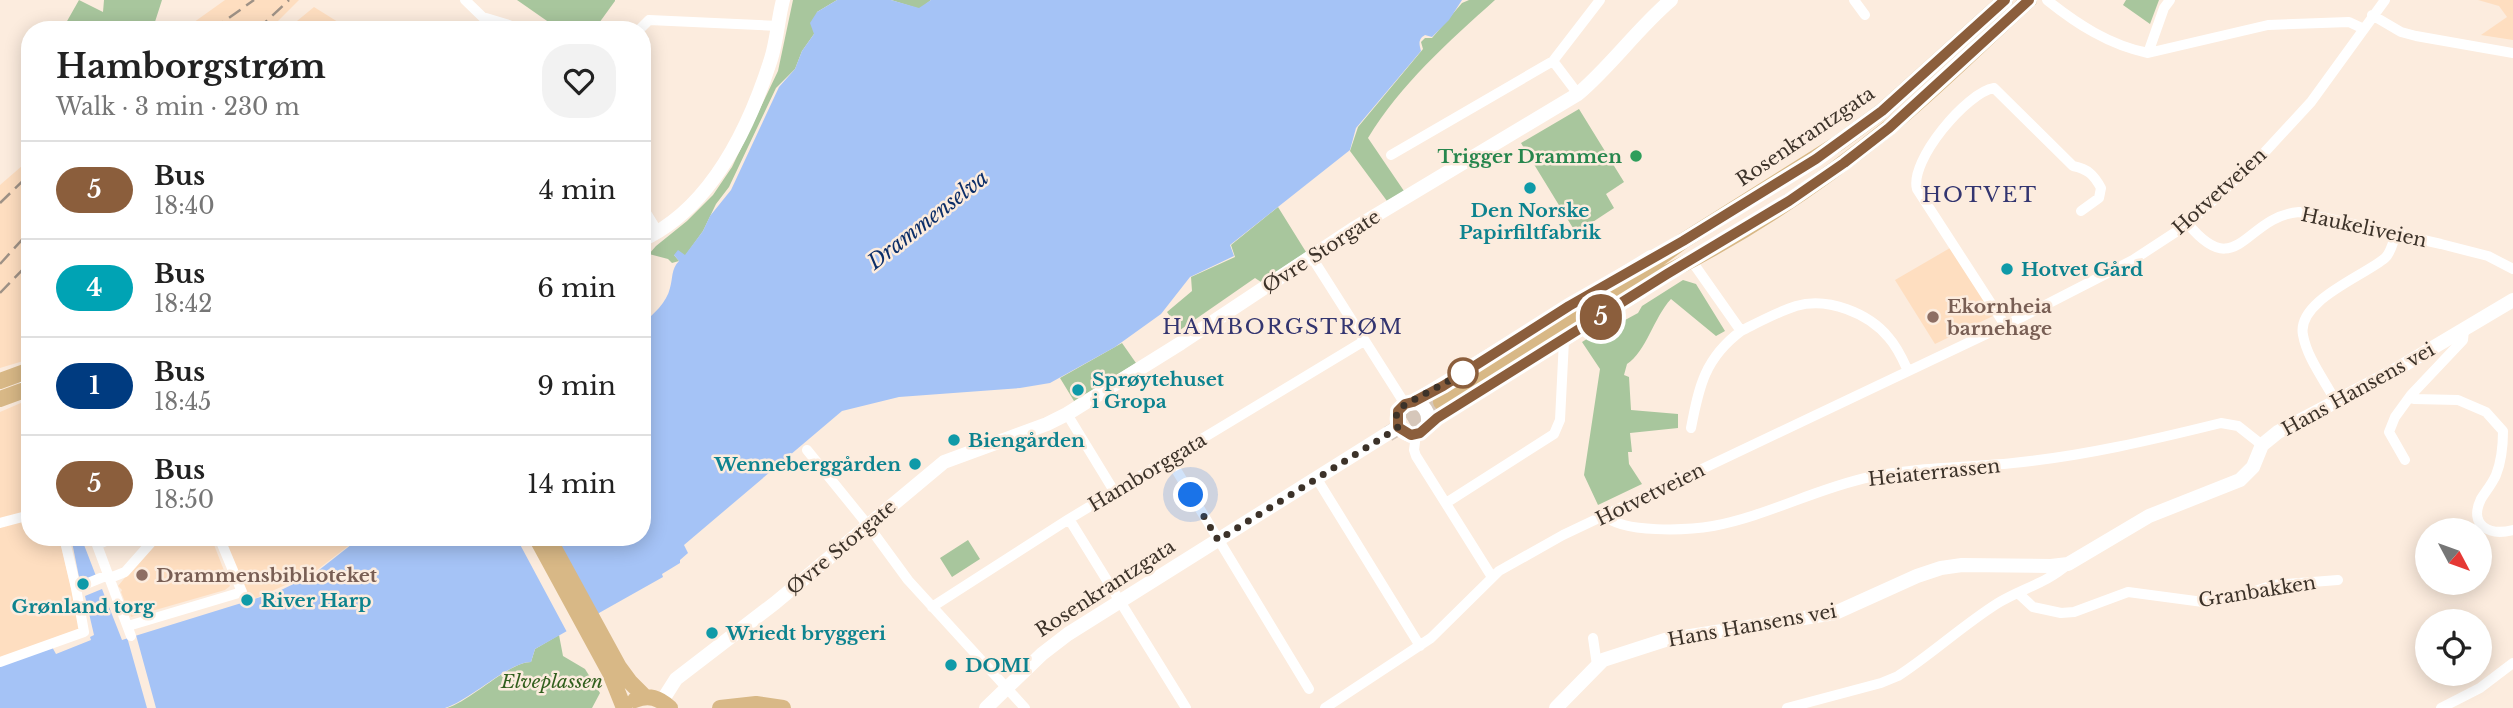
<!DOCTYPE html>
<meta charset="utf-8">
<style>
body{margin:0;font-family:"Libre Baskerville",serif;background:#f2f2f2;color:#222;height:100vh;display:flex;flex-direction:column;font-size:26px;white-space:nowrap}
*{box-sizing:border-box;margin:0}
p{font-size:23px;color:#767676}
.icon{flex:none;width:38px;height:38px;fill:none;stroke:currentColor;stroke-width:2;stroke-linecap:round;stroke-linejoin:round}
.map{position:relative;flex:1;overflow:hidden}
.drawer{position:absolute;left:21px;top:21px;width:630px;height:525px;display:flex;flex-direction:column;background:#fff;border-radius:28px;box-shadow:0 4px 18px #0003}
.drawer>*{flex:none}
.badge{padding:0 14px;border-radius:23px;font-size:24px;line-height:46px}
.needle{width:46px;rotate:131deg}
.fabs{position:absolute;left:2415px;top:518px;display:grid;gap:14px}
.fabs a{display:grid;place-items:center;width:77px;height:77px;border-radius:50%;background:#fff;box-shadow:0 4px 18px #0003;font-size:35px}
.you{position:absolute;width:35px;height:35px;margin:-18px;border:5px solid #fff;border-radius:50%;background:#1a73e8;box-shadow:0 0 0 10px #1a73e833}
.map>.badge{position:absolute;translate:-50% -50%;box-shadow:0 0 0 4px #fff}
.round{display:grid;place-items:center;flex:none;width:74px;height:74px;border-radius:28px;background:#f2f2f2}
.head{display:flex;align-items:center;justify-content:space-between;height:119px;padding:0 35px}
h1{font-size:33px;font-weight:700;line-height:52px}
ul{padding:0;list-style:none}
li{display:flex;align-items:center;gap:21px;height:98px;padding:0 35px;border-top:2px solid #e0e0e0}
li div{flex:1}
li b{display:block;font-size:26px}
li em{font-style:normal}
li .badge{min-width:77px;font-weight:700;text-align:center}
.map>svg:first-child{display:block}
.built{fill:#fedec0}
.green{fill:#a8c69d}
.water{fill:#a5c3f6}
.pier{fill:#fcecde}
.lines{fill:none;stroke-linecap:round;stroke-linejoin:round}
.primary-tunnel{stroke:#d6c7ba;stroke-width:16;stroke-dasharray:16 8;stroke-linecap:butt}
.street{stroke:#fff;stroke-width:10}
.secondary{stroke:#fff;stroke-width:14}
.primary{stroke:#d8b886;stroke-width:16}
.rail{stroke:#9f9286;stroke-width:2.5;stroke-dasharray:14 7;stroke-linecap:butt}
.line-casing{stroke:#fff;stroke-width:16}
.line{stroke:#8b5e3c;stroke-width:10}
.walk{stroke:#3c3229;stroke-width:7;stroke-dasharray:0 12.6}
.leisure-dot{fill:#2e9e5b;stroke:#fcecde;stroke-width:2.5}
.culture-dot{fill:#0f9aa8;stroke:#fcecde;stroke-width:2.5}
.education-dot{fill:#8d6e63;stroke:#fcecde;stroke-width:2.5}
.stop-dot{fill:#fff;stroke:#8b5e3c;stroke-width:3.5}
.labels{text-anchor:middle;stroke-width:5;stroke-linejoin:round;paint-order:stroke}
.street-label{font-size:19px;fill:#3c3229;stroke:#fcecde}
.leisure-label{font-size:19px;font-weight:bold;fill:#27864d;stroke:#fcecde;text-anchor:end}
.culture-label{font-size:19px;font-weight:bold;fill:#0d838f;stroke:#fcecde;text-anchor:start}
.education-label{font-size:19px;font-weight:bold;fill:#785e54;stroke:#fcecde;text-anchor:start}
.park-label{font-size:19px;font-style:italic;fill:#315f1d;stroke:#fcecde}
.neighbourhood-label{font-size:21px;letter-spacing:2px;fill:#333570;stroke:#fcecde}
.water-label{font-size:21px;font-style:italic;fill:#0c2e68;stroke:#fcecde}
</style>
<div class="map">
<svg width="2513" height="708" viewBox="0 0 2513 708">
<rect width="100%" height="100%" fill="#fcecde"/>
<!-- built -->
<path class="built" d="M225,0H299L269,30H183Z
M2478,0H2513V40L2481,35L2507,17L2499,6Z
M314,7L338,22L342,30H286Z
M30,159V359L0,368V185Z
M1950,248L1995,315L1935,344L1895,280Z
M30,399V537H59L81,631L0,659V412Z
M159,537H211L230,586L225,590L131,617L121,592L122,590L118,586Z
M220,537H360L313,573L256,598L242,592Z"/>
<!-- green -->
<path class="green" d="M79,0L103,12L104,0H162L153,28L150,30H62Z
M517,0H615V1L594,30H560Z
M793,0H837L817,12L814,34L802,51L795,69L776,88L729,187L716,204L703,231L685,256L674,255L679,261L672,263L668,259L649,254L656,246L687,221L713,195L732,167L778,71Z
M891,0H931L920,9Z
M1469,0H1495C1448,42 1401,84 1368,138L1404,191L1387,201L1350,151L1358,127L1423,49L1421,42L1425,38H1432L1462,3Z
M2126,0H2159L2150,24L2123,5Z
M1579,109L1624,182L1606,194L1614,208L1576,233L1521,143Z
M1278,207L1306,252L1261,282L1255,278L1180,330L1167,312L1192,291L1191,277L1235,257L1231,245Z
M1683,280L1696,284L1725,331L1716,336L1671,299C1654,317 1646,352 1627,364L1624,375L1629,377L1631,410L1678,414V428L1630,433L1632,452H1628L1629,464L1642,484L1598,505L1584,475L1600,369L1582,342L1606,327L1614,326L1638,313L1642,306Z
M1122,343L1136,363L1074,401L1060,378Z
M968,540L980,559L952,577L940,558Z
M559,635L563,656L585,669L600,693L592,708H447C472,700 509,662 531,662L535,649Z"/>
<!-- water -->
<path class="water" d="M837,0H891L919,8L931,0H1462L1449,20L1432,37L1425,35C1418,39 1419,44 1421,51L1356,128L1350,150L1230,245L1234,256L1190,277L1161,314L1115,347L1050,383L1020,388L899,397L842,411L684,545L688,553L680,560V563L662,574L663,577L535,649L531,662C509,662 471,700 445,708H0V665L51,645L56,654L91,640L90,637L94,635L85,596L102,589L122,640L277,592L314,574L361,537H642V324C653,315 667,302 670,288C673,278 671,269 679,261L674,255L678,250L685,255L703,231L710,216L731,190L779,87L795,69L802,51L814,34L810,23L817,12Z
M71,537H81L96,576L80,582Z"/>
<!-- pier -->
<path class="pier" d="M516,537H555L597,617L568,634Z
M136,635L156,708H147L127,637Z"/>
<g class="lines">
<!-- primary-tunnel -->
<path class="primary-tunnel" d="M1388,434L1441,402"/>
<!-- street -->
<path class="street" d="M465,0L496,30
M1854,0L1865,15
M2047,0C2077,24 2109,45 2148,53L2268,25L2349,22L2364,29
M2372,15L2401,32L2416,36L2513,53
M486,18L509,25L516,30
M639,30L649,20L778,26
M2148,53L2164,8L2170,0
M1553,61L1600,0
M1391,155L1553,61L1578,94
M642,206L658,232
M2188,224C2238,284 2245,216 2299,212L2441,244L2488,256L2513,269
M1311,256L1405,404
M1691,260L1741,331C1759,322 1777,312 1796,306C1828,297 1869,313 1889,338C1898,348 1903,360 1908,371
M2005,325L1917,189C1909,161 1967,92 1994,88L2073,166C2088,169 2094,175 2101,188L2099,198L2081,211
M2464,330L2463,340L2411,395L2414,399L2458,400L2486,412L2503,431C2503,447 2502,460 2496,475C2492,484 2486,491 2481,499C2468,526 2490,536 2513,530
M23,386L30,409
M2336,402C2325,381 2307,358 2303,335C2296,301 2364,276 2385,258C2391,253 2393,242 2396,234
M1067,414L1114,491
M1691,428C1699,386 1705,358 1741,331
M1416,434L1414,450L1416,456L1492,577
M807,450L867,524L908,580L1025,708
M1169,458L1309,689
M2405,460L2389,432L2395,417L2411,395
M1317,479L1420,646
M1446,503L1554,434L1560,420L1564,340
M1605,515C1621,534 1690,530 1713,526C1767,516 1817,488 1870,477C1917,467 1965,468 2013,463C2084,456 2152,440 2221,423L2238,426L2262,445
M1069,519L1186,708
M0,523L30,515
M64,537L76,588
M94,537L131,636
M97,545L115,537
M110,578L125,572L156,537
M2019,594L2033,607L2061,613L2074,612L2128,592L2203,602L2238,597L2273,585L2338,580
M932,607L1069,519L1364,341
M128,626L242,592L219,537
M1593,638L1597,665
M0,662L84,632L76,588L108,575
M1325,708L1431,638L1499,571L1563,535L2016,320L2133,260L2188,224L2263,154L2311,102L2385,0
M1787,708L1881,683L1898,676C1932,654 1963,625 1998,603C2021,589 2047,583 2068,564
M2441,708L2480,688L2513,663"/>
<!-- secondary -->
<path class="secondary" d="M642,240C712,208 749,128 771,59C777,40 778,19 783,0
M1413,402L1651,257
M1427,426C1430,416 1427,408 1418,403L1405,404C1387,417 1401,442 1420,433C1426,430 1431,422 1437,418L1642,291
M662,701L676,679L775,603L944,462L1047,424L1067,414L1181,343L1353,229L1578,94C1612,65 1637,29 1671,0
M986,708L1042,654L1068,634L1398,427
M1556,708L1603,660L1665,640L1835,613L1917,576L1941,568L1962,565L2051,566L2068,564L2149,516L2240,480L2253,467L2262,445L2278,432L2392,372L2513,300"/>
<!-- primary -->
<path class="primary" d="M1624,293C1718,251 1807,194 1887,129C1936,89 1981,43 2029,0
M0,381L30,370
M0,399L30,388
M1441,402L1593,307L1683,241L1837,144L1882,111L2005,0
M536,537L610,673L624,708
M548,537L619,667L630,682L644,696
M635,700C649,694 659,698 670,708
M720,708L756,704L783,708"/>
<!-- rail -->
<path class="rail" d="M212,30L254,0
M257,30L289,0
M0,203L30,174
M0,264L30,231
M0,293L30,262"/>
</g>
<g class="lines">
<defs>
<path id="line" d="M2005,0L1882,111L1816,159L1683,241L1569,306L1443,386L1413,402L1405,404L1398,411V427L1411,435L1420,433L1437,418L1667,274L1789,201L1844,163L1889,128L2029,0"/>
</defs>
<!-- line casing -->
<use href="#line" class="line-casing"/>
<!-- line -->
<use href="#line" class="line"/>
<!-- walk -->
<path class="walk" d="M1191,495L1218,540L1385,436L1398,427L1396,416L1401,407L1463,373"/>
</g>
<!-- markers -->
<circle class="leisure-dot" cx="1636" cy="156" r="7"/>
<g class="culture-dot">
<circle cx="1530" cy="188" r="7"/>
<circle cx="2007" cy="269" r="7"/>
<circle cx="1078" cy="390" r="7"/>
<circle cx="954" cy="440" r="7"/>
<circle cx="915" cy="464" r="7"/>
<circle cx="83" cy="584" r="7"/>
<circle cx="247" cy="600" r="7"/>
<circle cx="712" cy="633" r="7"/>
<circle cx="951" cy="665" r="7"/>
</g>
<g class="education-dot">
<circle cx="1933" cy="317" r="7"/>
<circle cx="142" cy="575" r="7"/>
</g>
<circle class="stop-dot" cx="1463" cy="373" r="14"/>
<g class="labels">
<!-- street labels -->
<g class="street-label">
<text transform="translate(1805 136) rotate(-34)" y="7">Rosenkrantzgata</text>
<text transform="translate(2219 191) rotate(-42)" y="7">Hotvetveien</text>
<text transform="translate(2364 227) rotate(12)" y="7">Haukeliveien</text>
<text transform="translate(1321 251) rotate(-33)" y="7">Øvre Storgate</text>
<text transform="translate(2358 389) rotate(-29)" y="7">Hans Hansens vei</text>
<text transform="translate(1147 472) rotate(-31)" y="7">Hamborggata</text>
<text transform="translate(1934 472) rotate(-6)" y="7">Heiaterrassen</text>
<text transform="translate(1650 494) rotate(-26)" y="7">Hotvetveien</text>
<text transform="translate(841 547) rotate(-40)" y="7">Øvre Storgate</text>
<text transform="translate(1105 588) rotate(-33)" y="7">Rosenkrantzgata</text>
<text transform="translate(2257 591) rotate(-9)" y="7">Granbakken</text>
<text transform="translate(1752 625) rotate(-10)" y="7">Hans Hansens vei</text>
</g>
<!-- leisure labels -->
<g class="leisure-label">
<text x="1622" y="163">Trigger Drammen</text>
</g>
<!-- culture labels -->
<g class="culture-label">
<text x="1530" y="217" text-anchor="middle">Den Norske<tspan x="1530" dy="22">Papirfiltfabrik</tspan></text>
<text x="2021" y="276">Hotvet Gård</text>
<text x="1092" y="386">Sprøytehuset<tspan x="1092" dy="22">i Gropa</tspan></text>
<text x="968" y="447">Biengården</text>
<text x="901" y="471" text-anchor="end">Wenneberggården</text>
<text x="261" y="607">River Harp</text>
<text x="83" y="613" text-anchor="middle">Grønland torg</text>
<text x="726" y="640">Wriedt bryggeri</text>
<text x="965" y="672">DOMI</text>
</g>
<!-- education labels -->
<g class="education-label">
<text x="1947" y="313">Ekornheia<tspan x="1947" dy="22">barnehage</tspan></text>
<text x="156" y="582">Drammensbiblioteket</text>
</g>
<!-- park labels -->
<g class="park-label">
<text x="552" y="688">Elveplassen</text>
</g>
<!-- neighbourhood labels -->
<g class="neighbourhood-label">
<text x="1980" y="202">HOTVET</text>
<text x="1283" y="334">HAMBORGSTRØM</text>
</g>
<!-- water labels -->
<g class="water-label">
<text transform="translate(928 220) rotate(-38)" y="7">Drammenselva</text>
</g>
</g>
</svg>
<div class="fabs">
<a><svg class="needle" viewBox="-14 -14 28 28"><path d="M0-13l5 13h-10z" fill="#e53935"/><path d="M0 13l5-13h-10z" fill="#767676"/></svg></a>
<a><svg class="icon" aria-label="locate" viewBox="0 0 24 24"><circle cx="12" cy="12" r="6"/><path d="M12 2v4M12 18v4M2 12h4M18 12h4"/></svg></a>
</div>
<div class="you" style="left:1191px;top:495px"></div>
<b class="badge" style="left:1601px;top:317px;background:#8b5e3c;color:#fff">5</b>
<section class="drawer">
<div class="head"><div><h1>Hamborgstrøm</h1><p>Walk · 3 min · 230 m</p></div><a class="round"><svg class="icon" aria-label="heart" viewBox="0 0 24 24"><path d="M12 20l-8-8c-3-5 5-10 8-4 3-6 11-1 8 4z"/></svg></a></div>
<ul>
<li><span class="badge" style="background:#8b5e3c;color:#fff">5</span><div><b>Bus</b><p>18:40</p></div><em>4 min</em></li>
<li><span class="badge" style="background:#00a3b4;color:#fff">4</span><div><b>Bus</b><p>18:42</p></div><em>6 min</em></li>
<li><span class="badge" style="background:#003b80;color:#fff">1</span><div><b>Bus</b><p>18:45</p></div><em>9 min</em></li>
<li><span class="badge" style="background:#8b5e3c;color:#fff">5</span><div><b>Bus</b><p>18:50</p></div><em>14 min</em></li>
</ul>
</section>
</div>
